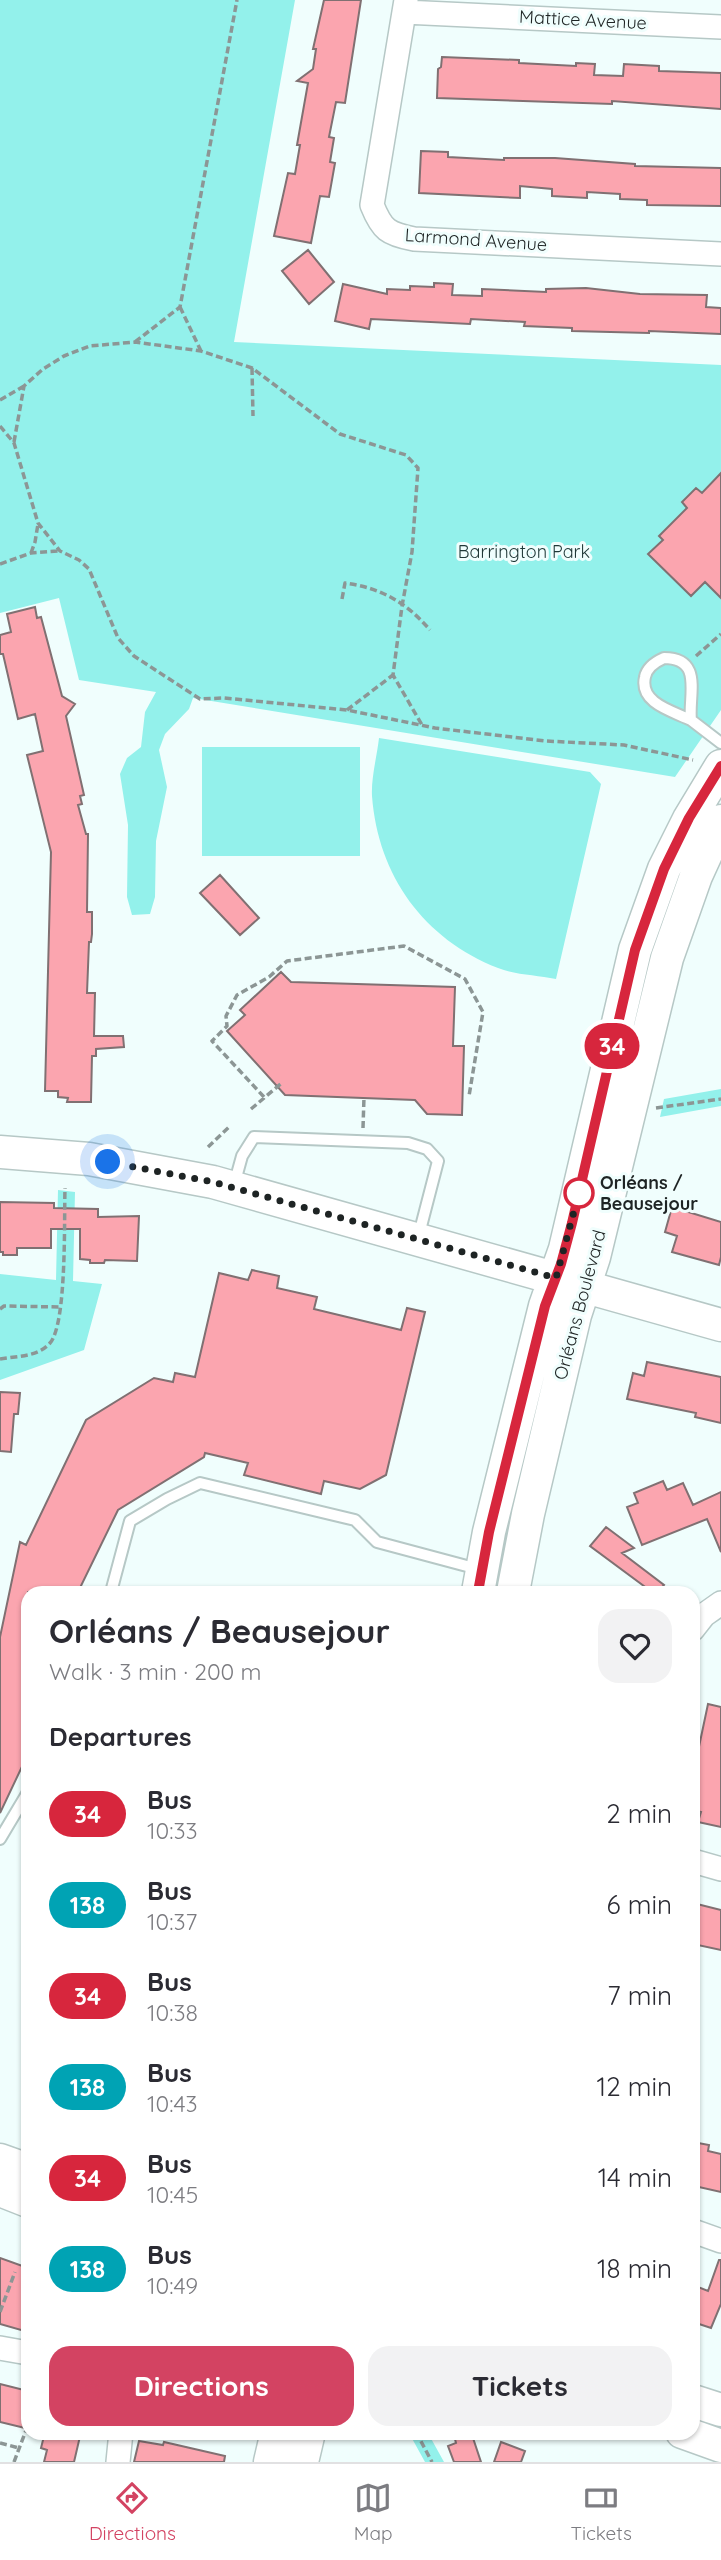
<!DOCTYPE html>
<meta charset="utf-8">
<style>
body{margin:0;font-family:Quicksand,sans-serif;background:#f2f2f3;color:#2b2b33;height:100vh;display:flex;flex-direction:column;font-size:26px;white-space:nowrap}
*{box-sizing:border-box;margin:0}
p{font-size:23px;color:#7c7c81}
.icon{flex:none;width:38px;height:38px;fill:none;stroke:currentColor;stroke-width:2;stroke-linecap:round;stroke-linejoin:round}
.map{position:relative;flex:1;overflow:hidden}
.drawer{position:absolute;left:21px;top:1586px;width:679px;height:854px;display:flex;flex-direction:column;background:#fff;border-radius:21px;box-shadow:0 2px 5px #0004}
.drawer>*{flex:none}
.badge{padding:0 14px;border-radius:23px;font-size:24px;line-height:46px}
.you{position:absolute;width:35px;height:35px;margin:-18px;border:5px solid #fff;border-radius:50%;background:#1a73e8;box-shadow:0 0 0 10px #1a73e833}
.map>.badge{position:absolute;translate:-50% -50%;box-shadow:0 0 0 4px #fff}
h2{padding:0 28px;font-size:26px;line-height:63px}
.round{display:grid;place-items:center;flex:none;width:74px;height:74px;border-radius:21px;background:#f2f2f3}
.head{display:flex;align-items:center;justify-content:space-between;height:119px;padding:0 28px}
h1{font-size:33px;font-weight:700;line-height:52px}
.action{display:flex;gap:14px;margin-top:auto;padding:14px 28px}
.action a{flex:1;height:80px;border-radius:21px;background:#d34362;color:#fff;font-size:28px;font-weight:700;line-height:80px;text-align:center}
.action a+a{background:#f2f2f3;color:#2b2b33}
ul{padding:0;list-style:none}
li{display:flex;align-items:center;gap:21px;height:91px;padding:0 28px}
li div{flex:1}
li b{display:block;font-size:26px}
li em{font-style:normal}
li .badge{min-width:77px;font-weight:700;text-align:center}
.tabs{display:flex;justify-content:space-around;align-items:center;height:98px;border-top:2px solid #e1e1e2;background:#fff;font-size:19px;color:#7c7c81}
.tabs a{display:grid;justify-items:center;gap:4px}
.tabs .current{color:#d34362}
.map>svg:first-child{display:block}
.green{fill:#93f1eb}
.building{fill:#fba5af;stroke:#807072;stroke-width:2}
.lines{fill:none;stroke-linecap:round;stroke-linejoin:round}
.lane-casing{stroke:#b6c8c6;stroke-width:14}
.street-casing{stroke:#b6c8c6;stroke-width:26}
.secondary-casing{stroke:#b6c8c6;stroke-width:35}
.path{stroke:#8c9695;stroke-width:3.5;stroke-dasharray:7 3.5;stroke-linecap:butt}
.lane{stroke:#fff;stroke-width:10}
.street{stroke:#fff;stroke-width:23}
.secondary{stroke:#fff;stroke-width:32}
.line-casing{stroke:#fff;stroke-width:16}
.line{stroke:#d7263d;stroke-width:10}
.walk{stroke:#1e2424;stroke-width:7;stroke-dasharray:0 12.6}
.stop-dot{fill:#fff;stroke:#d7263d;stroke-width:3.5}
.labels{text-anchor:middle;stroke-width:6;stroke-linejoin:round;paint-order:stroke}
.street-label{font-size:18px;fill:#1e2424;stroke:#f0fefd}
.park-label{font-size:18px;fill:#1f3837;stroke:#f0fefd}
.stop-label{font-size:18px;font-weight:bold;fill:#1e2424;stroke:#f0fefd;text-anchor:start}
</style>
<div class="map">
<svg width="721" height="2462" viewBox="0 0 721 2462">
<rect width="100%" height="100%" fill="#f0fefd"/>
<!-- green -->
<path class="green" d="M0,0H295L234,342L721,365V710L675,777L193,698L189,709L165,734L159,750L167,787L156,841L155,897L150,914L132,915L127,897L128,825L120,774L127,758L141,747L145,712L156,692L79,680L59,598L0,613Z
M379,738L590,772L601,784L556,979C537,975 515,975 498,968C424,939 378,876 372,796C371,778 377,756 379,738Z
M202,747H360V856H202Z
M721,1089V1106L660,1117L664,1099Z
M58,1190L75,1192L73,1281L102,1284L84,1350L0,1380V1274L56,1280Z
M409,2433H428L444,2462H425Z"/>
<!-- building -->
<path class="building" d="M324,0H361L345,103L336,102L329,137L334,138L330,162L335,163L329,197L320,196L311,243L274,236L288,173L295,174L300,145H297L308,83L297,81L313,69L316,49H313Z
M442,57L519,60V63L576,66V63L595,64L594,75L623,76L624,64L659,66V71L721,73V109L612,101V104L437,98L438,69L441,67Z
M421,151L448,152V157L504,160V158H555L635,164V166L721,168V206L647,205V200L620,199V194L587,192V198L552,196V189L520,186V198L419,193Z
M308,250L334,282L309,304L282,271Z
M434,283L453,284L452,295L482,296V289L546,292V289L586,288L640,294L707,295L706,307L721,308V334L649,331V333L572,331V328L524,326L525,322L471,319L470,324L371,319L369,329L335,321L343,284L387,294V289L410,290V286L434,287Z
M721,473V598L705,582L691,596L648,554L663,540L659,536L687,508L682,502L696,488L702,493Z
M35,607L37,618L41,617L62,696L75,704L66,716L84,795L80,796L82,804L78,805L86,834H88L87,912H92V934L91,942H89L87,993H95L94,1036H123L124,1047L96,1049V1056H92L91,1102H67L68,1098L58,1097V1091H45L51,852L27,755L43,751L35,714L18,719L3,654H0V635L11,632L7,614Z
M220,875L259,918L240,935L200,893Z
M281,972L291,982L455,987L453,1046H464L462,1115L427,1114L415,1100L285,1095L227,1031L245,1015L240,1010Z
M0,1202L54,1203V1208L98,1209V1217L139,1216L137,1261L105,1260L104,1263H90V1260L80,1259V1229H51V1248H17V1255H3V1252H0Z
M672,1207L721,1222V1257L719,1265L672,1252L677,1236L665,1232Z
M252,1270L279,1276L277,1288L317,1297L314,1309L401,1330L407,1308L425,1312L386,1475L360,1489L324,1481L321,1494L244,1475L248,1463L205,1453L204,1457L118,1510L78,1592H28V1754L0,1813V1637L20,1542L26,1545L86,1420L154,1378L173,1382L175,1373L195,1377L219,1273L248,1280Z
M647,1362L721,1377V1423L695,1417L696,1413L627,1399L633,1373L644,1376Z
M0,1392L20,1393L18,1414H14L11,1452L0,1451Z
M663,1481L667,1490L683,1483L693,1505L721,1492V1552L707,1519L642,1545L627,1507L638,1503L634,1493Z
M606,1527L634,1548L622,1553L664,1585L658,1592H652L590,1546Z
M708,1704L721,1707V1827L698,1822L701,1812L693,1810V1775Z
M693,1903L721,1910V1950L693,1944Z
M693,2142L709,2145L708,2151L721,2154V2192L699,2187L693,2188Z
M0,2258L28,2268V2332L0,2324Z
M719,2260H721V2304L711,2328L693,2322V2285L708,2291Z
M0,2384L28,2391V2413L25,2428L0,2422Z
M45,2432H81L74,2462H44L47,2450L41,2448Z
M462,2432H471L481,2462H454L448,2446L456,2443L454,2435Z
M139,2441L163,2445L164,2442L225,2456L224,2462H134Z
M501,2442L525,2451L521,2462H494Z"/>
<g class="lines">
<defs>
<path id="lane" d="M664,658C704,658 688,696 691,720C672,711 639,703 645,677C647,667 655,662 664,658Z
M691,720L721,743
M234,1185L242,1156L254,1137L408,1143L427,1149L438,1161L418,1238
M111,1592L130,1521L167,1499L200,1483L355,1520L377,1542L478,1569
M0,1839L28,1792"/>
<path id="street" d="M406,0L372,205C382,230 388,234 414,239L721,254
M404,12L721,27
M693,1629L704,1615L721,1603
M693,1861L721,1869
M693,2231L721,2241
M0,2348L28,2353
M118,2462L121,2432"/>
<path id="secondary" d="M0,1152L89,1159L213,1182L721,1325
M478,1592L489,1532L545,1306L565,1249L635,950L664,869L689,819L721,766
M513,1592L528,1514L575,1315L594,1257L667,958L696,876L721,821
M0,2160L28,2170
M0,2190L28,2201
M693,2401L721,2410
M682,2432L721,2446
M270,2462L277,2432
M302,2462L309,2432"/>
</defs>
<!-- lane casing -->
<use href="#lane" class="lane-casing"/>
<!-- street casing -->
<use href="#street" class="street-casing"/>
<!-- secondary casing -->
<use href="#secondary" class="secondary-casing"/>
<!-- path -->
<path class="path" d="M180,307L201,351
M135,342L180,307L237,0
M252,368L253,416
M0,400L24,386
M0,426L14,443L38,523L60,551L79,560L89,569L118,638L134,656L200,699L224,698L347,710L435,728L546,741L624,745L693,760
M14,442L24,386L43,369L64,356L90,346L135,342L201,351L252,368L340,434L406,455L418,468L412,552L402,606L393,675L422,725
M31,553L35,542L38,524
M0,564L31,553L59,551
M342,599L345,583C381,588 406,602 430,630
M696,656L721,634
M347,710L393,675
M264,1097L212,1041L227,1026L226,1016L237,995L269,977L287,961L404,946L465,979L483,1012L469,1096
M656,1108L721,1099
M251,1109L283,1082
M363,1128L364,1097
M208,1147L230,1126
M0,1309L4,1306L60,1307
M0,1359C17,1356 38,1357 50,1343C67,1324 64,1218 65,1188
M0,2312L15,2272
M183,2432L202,2438
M416,2432L432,2462
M0,2443L19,2448
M14,2462L28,2425"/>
<!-- lane -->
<use href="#lane" class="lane"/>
<!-- street -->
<use href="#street" class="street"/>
<!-- secondary -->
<use href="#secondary" class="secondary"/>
</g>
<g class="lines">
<defs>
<path id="line" d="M478,1592L489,1532L545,1306L561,1264L572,1223L635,950L664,869L689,818L721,766"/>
</defs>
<!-- line casing -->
<use href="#line" class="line-casing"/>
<!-- line -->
<use href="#line" class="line"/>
<!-- walk -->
<path class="walk" d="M108,1162L213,1182L556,1278L579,1193"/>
</g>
<!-- markers -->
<circle class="stop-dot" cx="579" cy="1193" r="14"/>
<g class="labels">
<!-- street labels -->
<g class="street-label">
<text transform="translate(583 20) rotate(3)" y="6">Mattice Avenue</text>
<text transform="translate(476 240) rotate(4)" y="6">Larmond Avenue</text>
<text transform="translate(580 1305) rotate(-75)" y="6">Orléans Boulevard</text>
</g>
<!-- park labels -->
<g class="park-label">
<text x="524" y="558">Barrington Park</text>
</g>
<!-- stop labels -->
<g class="stop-label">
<text x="600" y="1189">Orléans /<tspan x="600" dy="21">Beausejour</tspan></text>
</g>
</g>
</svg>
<div class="you" style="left:108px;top:1162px"></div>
<b class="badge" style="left:612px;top:1046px;background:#d7263d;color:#fff">34</b>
<section class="drawer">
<div class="head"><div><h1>Orléans / Beausejour</h1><p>Walk · 3 min · 200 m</p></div><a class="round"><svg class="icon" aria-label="heart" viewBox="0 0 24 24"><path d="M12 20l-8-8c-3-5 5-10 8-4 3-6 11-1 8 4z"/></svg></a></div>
<h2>Departures</h2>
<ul>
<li><span class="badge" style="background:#d7263d;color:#fff">34</span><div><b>Bus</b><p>10:33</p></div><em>2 min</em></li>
<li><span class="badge" style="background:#00a3b4;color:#fff">138</span><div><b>Bus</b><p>10:37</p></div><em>6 min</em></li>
<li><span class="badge" style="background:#d7263d;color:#fff">34</span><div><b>Bus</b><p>10:38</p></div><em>7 min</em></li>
<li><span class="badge" style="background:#00a3b4;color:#fff">138</span><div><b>Bus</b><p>10:43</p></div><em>12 min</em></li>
<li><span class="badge" style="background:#d7263d;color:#fff">34</span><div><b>Bus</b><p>10:45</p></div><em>14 min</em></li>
<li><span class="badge" style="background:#00a3b4;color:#fff">138</span><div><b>Bus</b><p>10:49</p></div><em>18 min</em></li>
</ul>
<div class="action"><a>Directions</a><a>Tickets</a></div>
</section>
</div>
<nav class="tabs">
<a class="current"><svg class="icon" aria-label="directions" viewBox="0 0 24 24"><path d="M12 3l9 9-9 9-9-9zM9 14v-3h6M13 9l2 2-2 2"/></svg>Directions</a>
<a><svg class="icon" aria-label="map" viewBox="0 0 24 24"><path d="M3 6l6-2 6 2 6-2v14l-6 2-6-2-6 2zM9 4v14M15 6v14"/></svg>Map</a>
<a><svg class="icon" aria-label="tickets" viewBox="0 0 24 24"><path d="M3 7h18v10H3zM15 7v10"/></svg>Tickets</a>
</nav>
